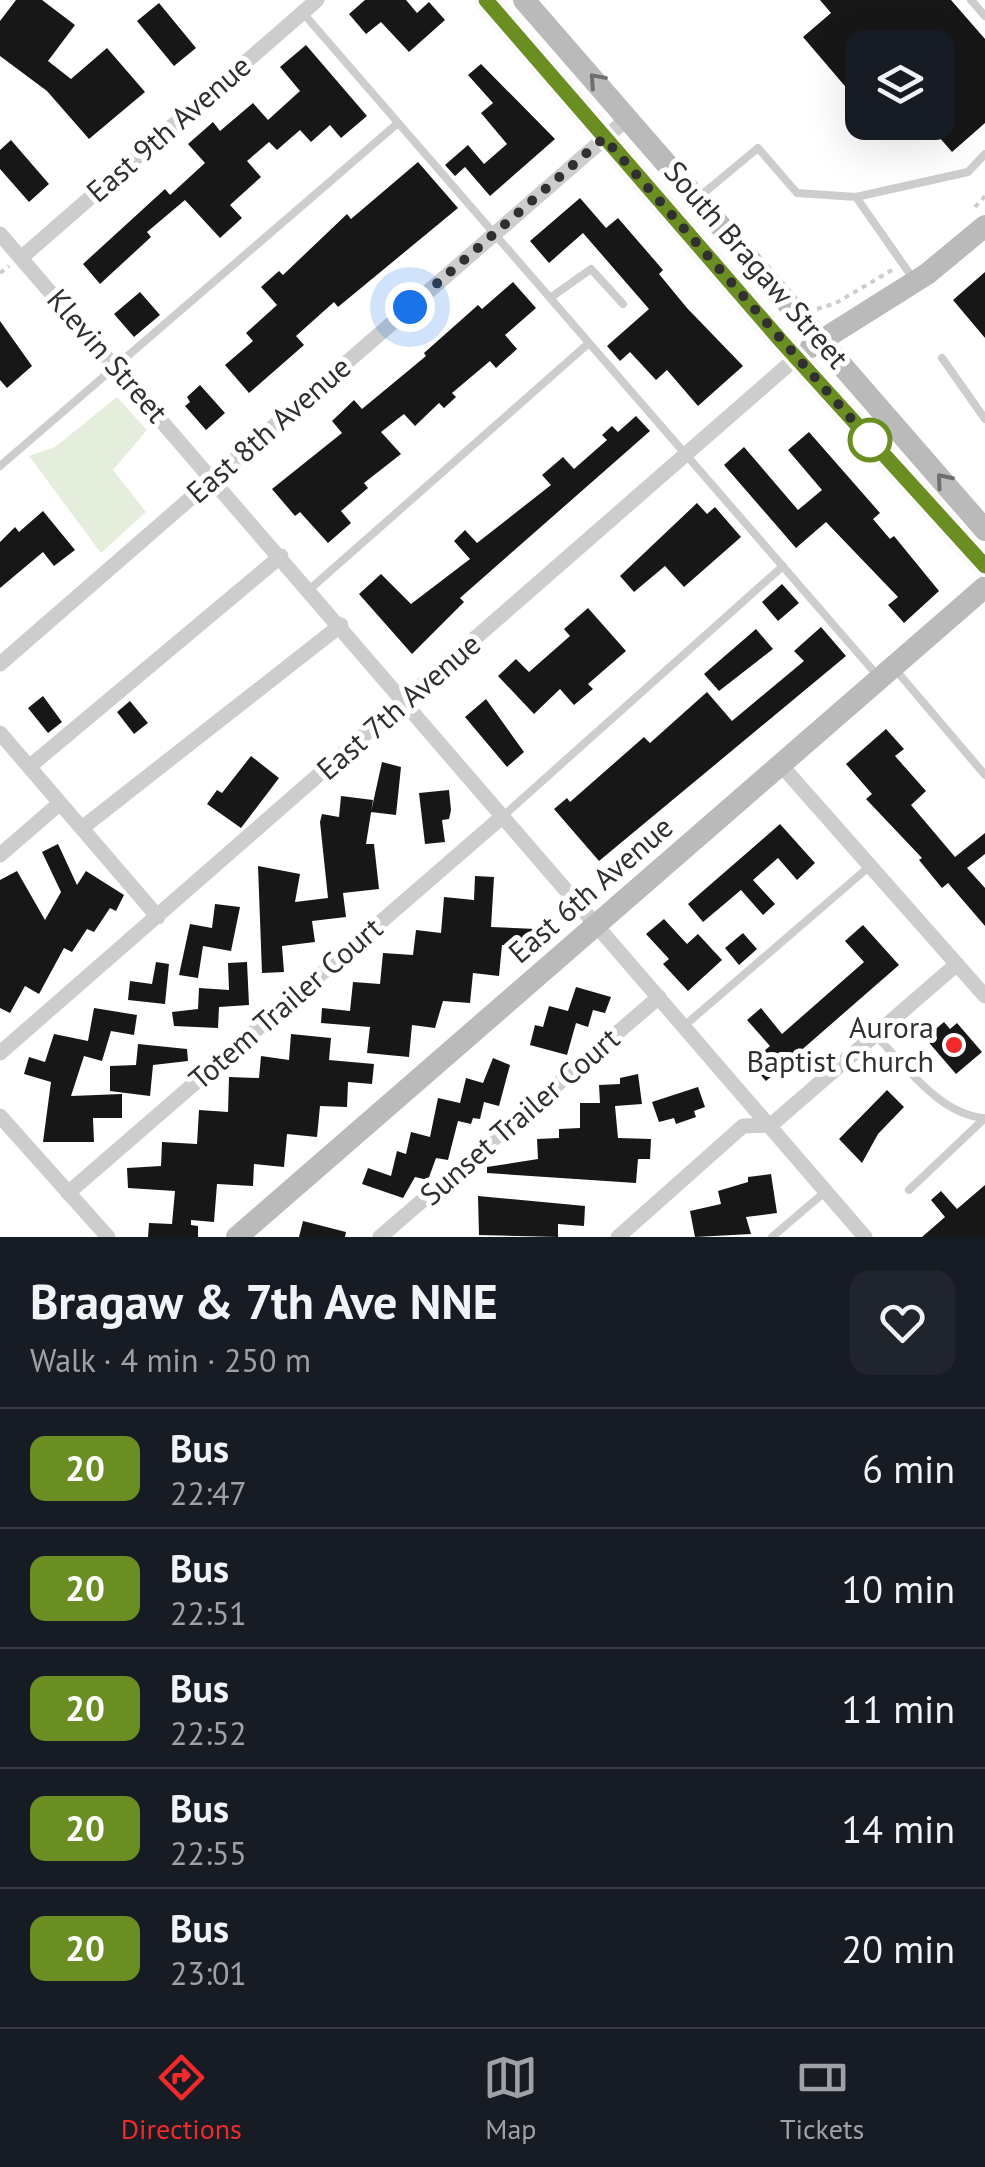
<!DOCTYPE html>
<meta charset="utf-8">
<style>
body{margin:0;font-family:"PT Sans",sans-serif;background:#20242c;color:#f1f3f6;height:100vh;display:flex;flex-direction:column;font-size:38px;white-space:nowrap}
*{box-sizing:border-box;margin:0}
p{font-size:32px;color:#9ea1a6}
.icon{flex:none;width:55px;height:55px;fill:none;stroke:currentColor;stroke-width:2;stroke-linecap:round;stroke-linejoin:round}
.map{position:relative;height:1237px;overflow:hidden}
.details{display:flex;flex-direction:column;background:#171b24;flex:1}
.details>*{flex:none}
.badge{padding:0 20px;border-radius:15px;font-size:35px;line-height:65px}
.fabs{position:absolute;left:845px;top:30px;display:grid;gap:20px}
.fabs a{display:grid;place-items:center;width:110px;height:110px;border-radius:20px;background:#171b24;box-shadow:0 10px 40px #0002;font-size:50px}
.you{position:absolute;width:50px;height:50px;margin:-25px;border:8px solid #fff;border-radius:50%;background:#1a73e8;box-shadow:0 0 0 15px #1a73e833}
.map>.badge{position:absolute;translate:-50% -50%;box-shadow:0 0 0 5px #fff}
.round{display:grid;place-items:center;flex:none;width:105px;height:105px;border-radius:20px;background:#20242c}
.headline{display:flex;align-items:center;justify-content:space-between;height:170px;padding:0 30px}
h1{font-size:48px;font-weight:700;line-height:75px}
ul{padding:0;list-style:none}
li{display:flex;align-items:center;gap:30px;height:120px;padding:0 30px;border-top:2px solid #363941}
li div{flex:1}
li b{display:block;font-size:38px}
li em{font-style:normal}
li .badge{min-width:110px;font-weight:700;text-align:center}
.menu{display:flex;justify-content:space-around;align-items:center;height:140px;border-top:2px solid #363941;background:#171b24;font-size:28px;color:#9ea1a6}
.menu a{display:grid;justify-items:center;gap:5px}
.menu .active{color:#f0292b}
.map>svg:first-child{display:block}
.green{fill:#e5eedd}
.building{fill:#171717}
.lines{fill:none;stroke-linecap:round;stroke-linejoin:round}
.path{stroke:#cdcdcd;stroke-width:4;stroke-dasharray:5 5;stroke-linecap:butt}
.lane{stroke:#cdcdcd;stroke-width:8}
.street{stroke:#cdcdcd;stroke-width:15}
.secondary{stroke:#bababa;stroke-width:22}
.oneway{stroke:#6e6e6e}
.line-casing{stroke:#fff;stroke-width:22}
.line{stroke:#6b8e23;stroke-width:15}
.walk{stroke:#303030;stroke-width:10;stroke-dasharray:0 18}
.stop-dot{fill:#fff;stroke:#6b8e23;stroke-width:5}
.poi-dot{fill:#f0292b;stroke:#fff;stroke-width:4}
.labels{text-anchor:middle;stroke-width:10;stroke-linejoin:round;paint-order:stroke}
.street-label{font-size:30px;fill:#303030;stroke:#fff}
.poi-label{font-size:30px;fill:#303030;stroke:#fff;text-anchor:end}
</style>
<div class="map">
<svg width="985" height="1237" viewBox="0 0 985 1237">
<rect width="100%" height="100%" fill="#fff"/>
<!-- green -->
<path class="green" d="M117,397L147,430L113,470L146,512L101,553L29,456L55,447Z"/>
<!-- building -->
<path class="building" d="M16,0H42L75,25L48,61L71,79L107,48L145,92L89,139L47,91L0,56V21Z
M365,0H406L417,13L429,2L445,20L409,52L381,22L366,34L349,14Z
M820,0H951L985,39V123L952,152L926,122H938V48H862V106L803,37L831,13Z
M159,3L196,48L174,66L137,21Z
M306,45L367,116L341,138L330,125L311,142L300,130L277,150L269,142L247,161L261,177L230,205L242,218L220,238L185,200L147,232L151,237L100,284L83,264L165,189L170,195L205,163L188,144L213,122L220,131L253,103L268,120L300,91L280,67Z
M481,64L555,139L490,196L465,167L455,176L445,165L468,145L484,164L507,144L481,113L493,103L468,75Z
M11,140L49,184L29,202L0,169V150Z
M418,162L458,208L338,307L334,302L296,336L304,345L249,393L225,365L253,341L246,333L277,305L261,287L279,271L283,275L347,214L351,219Z
M580,198L606,228L618,218L663,270L659,274L687,308L743,366L698,406L667,370L656,380L630,352L620,361L607,346L649,309L583,233L549,263L530,241Z
M985,272V338L953,300Z
M513,282L536,308L505,335L517,349L496,368L490,361L452,393L456,397L444,408L439,403L415,426L404,414L381,432L401,454L364,483L368,488L341,511L351,523L328,543L300,512L295,516L272,489L342,433L332,421L354,400L362,409L426,356L424,353L478,305L482,309Z
M140,292L160,315L134,337L114,314Z
M0,321L32,366L7,388L0,380Z
M200,385L225,413L206,430L185,406L190,402L187,397Z
M636,416L650,431L460,598L464,602L412,654L359,594L381,574L411,604L470,559L454,541L465,530L477,543L551,485L542,475L563,457L574,469L607,440L602,435L612,426L618,432Z
M809,432L880,513L873,519L890,539L894,536L939,591L904,623L888,605L898,597L826,522L796,548L724,465L744,447L798,510L822,490L788,450Z
M697,503L707,514L715,507L741,537L684,587L665,566L634,592L620,576Z
M43,511L75,550L54,566L43,552L0,588V542L15,527L19,532Z
M782,584L799,603L778,621L762,602Z
M588,608L626,651L588,684L593,689L574,705L560,689L534,714L498,676L516,659L529,672L570,636L564,629Z
M821,627L846,656L599,861L554,809L567,798L570,802L644,737L650,743L707,692L732,721L804,661L794,651Z
M756,629L773,649L719,691L704,674Z
M43,696L62,722L48,733L28,708Z
M486,699L524,752L507,767L465,717Z
M130,701L148,723L134,734L117,712Z
M886,729L904,749L895,756L926,791L911,805L955,857L985,833V854L967,868L985,888V926L948,883L942,888L919,860L922,858L866,799L872,794L846,764Z
M251,756L279,778L241,828L207,804L217,790L222,793Z
M382,762L401,767L396,815L371,812Z
M449,790L451,810L449,819L442,820L445,842L425,844L419,793Z
M341,796L373,800L366,844H374L379,889L343,893L346,917L312,921L315,942L282,946L284,972L262,973L258,866L300,874L295,902L328,898L320,822L322,814L339,817Z
M780,824L815,863L797,880L778,858L753,880L775,904L763,915L741,890L703,922L688,904Z
M58,844L77,885L86,871L124,895L116,911L110,908L94,932L87,929L72,952L64,948L39,994L25,986L10,1013L0,1008V880L17,871L45,920L61,892L42,852Z
M475,876L494,877L491,927L536,929L535,947L502,945L499,976L473,973L470,1003L443,1001L435,1028L412,1025L409,1057L367,1053L370,1027L321,1023L322,1008L350,1011L353,982L380,984L383,953L413,955L416,930L441,933L444,897L474,900Z
M215,904L240,907L231,951L203,946L198,978L179,975L190,924L212,928Z
M664,919L687,944L698,934L722,960L688,991L663,964L669,959L646,934Z
M863,925L899,965L766,1081L750,1063L770,1046L747,1020L761,1008L782,1034L864,962L845,941Z
M743,933L757,949L739,965L725,948Z
M156,962L169,964L165,1004L128,1000L130,981L152,984Z
M247,962L249,1005L219,1007L218,1028L174,1026L172,1012L198,1009L199,988L229,990L228,963Z
M576,987L611,997L605,1013L593,1010L588,1027L576,1023L567,1055L530,1045L535,1025L543,1027L549,1006L568,1011Z
M94,1008L137,1015L134,1035L111,1031L102,1061L84,1056L71,1096L122,1094V1118H93L94,1142H43L51,1082L24,1074L29,1057L45,1062L54,1034L88,1041Z
M944,1022L950,1029L957,1023L982,1052L956,1074L925,1038Z
M291,1034L331,1038L329,1060L374,1064L372,1084L348,1082L347,1107L320,1106L317,1137L287,1134L284,1167L254,1164L253,1186L217,1184L214,1222L191,1220V1225L198,1226V1237H148L149,1223L172,1224L175,1191L128,1188L127,1168L161,1166L162,1142L197,1144L199,1110L228,1112L229,1077L259,1078L261,1056L289,1060Z
M138,1044L187,1049L188,1061L153,1065L150,1096L110,1091V1066L136,1065Z
M493,1058L510,1065L499,1106L484,1102L480,1119L473,1118L471,1124L458,1121L448,1160L436,1158L428,1180L415,1177L403,1198L362,1184L368,1168L391,1176L397,1151L406,1154L411,1132L430,1137L438,1098L460,1103L466,1078L483,1083Z
M638,1074L642,1104L615,1106L618,1138L651,1139L650,1159H638L636,1183L487,1173V1167L538,1159L537,1139L559,1138V1129L580,1128V1103H600L599,1085L620,1084V1078Z
M698,1087L705,1107L694,1111L696,1117L676,1124L674,1118L659,1122L652,1102Z
M887,1090L904,1107L878,1134L862,1163L839,1139Z
M771,1174L777,1213L746,1217L751,1234L695,1237L690,1211L721,1204L718,1191L748,1182V1177Z
M985,1185V1237H922L945,1217L931,1200L941,1191L957,1209Z
M478,1196L585,1206L584,1226L558,1224V1237L479,1235Z
M303,1221L346,1232L345,1237H299Z"/>
<g class="lines">
<!-- path -->
<path class="path" d="M975,207L985,196
M0,273L9,266
M817,309L836,303L892,270"/>
<!-- lane -->
<path class="lane" d="M971,0L985,16
M303,13L877,675
M699,197L758,148L797,193L856,197L968,172L985,154
M856,197L912,277
M550,298L591,269L623,304
M942,358L985,419
M0,466L398,123
M310,589L589,343
M894,668L985,775
M503,816L783,566
M684,1026L870,866
M876,1036C906,1066 940,1115 985,1118
M909,1190L984,1119
M772,1237L826,1191"/>
<!-- street -->
<path class="street" d="M0,234L865,1237
M21,258L317,0
M0,664L629,117
M0,733L158,917
M781,765L985,996
M29,767L281,556
M82,828L341,625
M0,855L60,803
M0,1053L796,358
M0,1116L108,1237
M68,1193L503,816
M380,1237L659,997
M618,1237L743,1126L771,1125L957,964"/>
<!-- secondary -->
<path class="secondary" d="M486,0L781,341L985,566
M524,0L985,530
M811,347L927,274L985,226
M237,1237L985,587"/>
</g>
<!-- one-way arrows -->
<defs><path id="oneway-chevron" d="M-2-3.5L2.5 0L-2 3.5" fill="none" stroke-width="1.6" stroke-linecap="round" stroke-linejoin="round" transform="scale(2.5)"/></defs>
<g class="oneway">
<use href="#oneway-chevron" transform="translate(596 80) rotate(-132)"/>
<use href="#oneway-chevron" transform="translate(943 480) rotate(-130)"/>
</g>
<g class="lines">
<defs>
<path id="line" d="M486,0L781,341L985,566"/>
</defs>
<!-- line casing -->
<use href="#line" class="line-casing"/>
<!-- line -->
<use href="#line" class="line"/>
<!-- walk -->
<path class="walk" d="M410,307L604,138L870,440"/>
</g>
<!-- markers -->
<circle class="stop-dot" cx="870" cy="440" r="20"/>
<circle class="poi-dot" cx="954" cy="1045" r="10"/>
<g class="labels">
<!-- street labels -->
<g class="street-label">
<text transform="translate(169 129) rotate(-41)" y="10">East 9th Avenue</text>
<text transform="translate(756 265) rotate(49)" y="10">South Bragaw Street</text>
<text transform="translate(107 356) rotate(49)" y="10">Klevin Street</text>
<text transform="translate(269 430) rotate(-41)" y="10">East 8th Avenue</text>
<text transform="translate(399 707) rotate(-41)" y="10">East 7th Avenue</text>
<text transform="translate(591 890) rotate(-41)" y="10">East 6th Avenue</text>
<text transform="translate(286 1004) rotate(-41)" y="10">Totem Trailer Court</text>
<text transform="translate(520 1117) rotate(-41)" y="10">Sunset Trailer Court</text>
</g>
<!-- poi labels -->
<g class="poi-label">
<text x="934" y="1038">Aurora<tspan x="934" dy="34">Baptist Church</tspan></text>
</g>
</g>
</svg>
<div class="fabs">
<a><svg class="icon" aria-label="layers" viewBox="0 0 24 24"><path d="M12 4l9 5-9 5-9-5zM3 14l9 5 9-5"/></svg></a>
</div>
<div class="you" style="left:410px;top:307px"></div>
</div>
<section class="details">
<div class="headline"><div><h1>Bragaw &amp; 7th Ave NNE</h1><p>Walk · 4 min · 250 m</p></div><a class="round"><svg class="icon" aria-label="heart" viewBox="0 0 24 24"><path d="M12 20l-8-8c-3-5 5-10 8-4 3-6 11-1 8 4z"/></svg></a></div>
<ul>
<li><span class="badge" style="background:#6b8e23;color:#fff">20</span><div><b>Bus</b><p>22:47</p></div><em>6 min</em></li>
<li><span class="badge" style="background:#6b8e23;color:#fff">20</span><div><b>Bus</b><p>22:51</p></div><em>10 min</em></li>
<li><span class="badge" style="background:#6b8e23;color:#fff">20</span><div><b>Bus</b><p>22:52</p></div><em>11 min</em></li>
<li><span class="badge" style="background:#6b8e23;color:#fff">20</span><div><b>Bus</b><p>22:55</p></div><em>14 min</em></li>
<li><span class="badge" style="background:#6b8e23;color:#fff">20</span><div><b>Bus</b><p>23:01</p></div><em>20 min</em></li>
</ul>
</section>
<nav class="menu">
<a class="active"><svg class="icon" aria-label="directions" viewBox="0 0 24 24"><path d="M12 3l9 9-9 9-9-9zM9 14v-3h6M13 9l2 2-2 2"/></svg>Directions</a>
<a><svg class="icon" aria-label="map" viewBox="0 0 24 24"><path d="M3 6l6-2 6 2 6-2v14l-6 2-6-2-6 2zM9 4v14M15 6v14"/></svg>Map</a>
<a><svg class="icon" aria-label="tickets" viewBox="0 0 24 24"><path d="M3 7h18v10H3zM15 7v10"/></svg>Tickets</a>
</nav>
